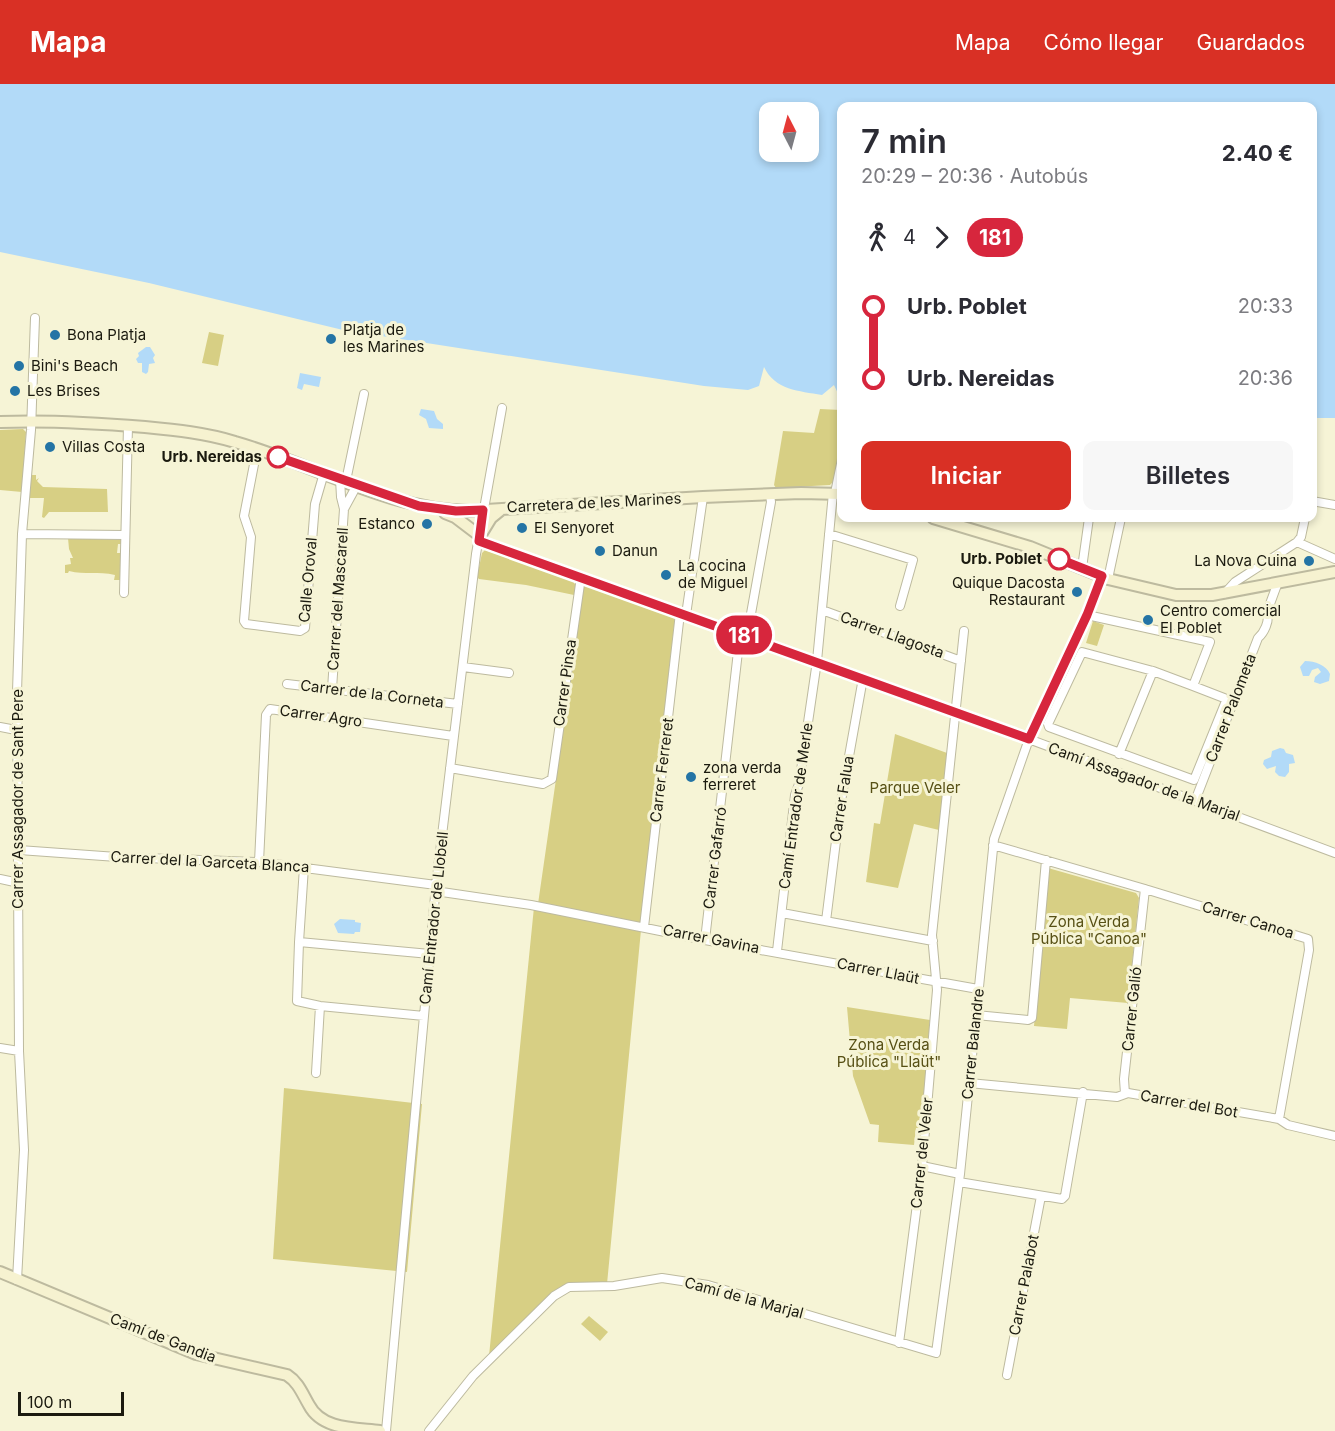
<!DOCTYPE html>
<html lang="es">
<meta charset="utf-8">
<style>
body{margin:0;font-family:Inter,sans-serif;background:#f7f7f7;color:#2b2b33;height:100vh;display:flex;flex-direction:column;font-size:22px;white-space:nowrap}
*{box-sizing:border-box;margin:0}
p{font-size:20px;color:#7c7c81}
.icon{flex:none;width:33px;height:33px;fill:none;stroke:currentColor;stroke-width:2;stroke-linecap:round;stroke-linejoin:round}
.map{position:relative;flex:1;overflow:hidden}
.details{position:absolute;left:837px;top:18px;width:480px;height:420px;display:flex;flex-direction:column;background:#fff;border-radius:12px;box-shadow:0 3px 9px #0003}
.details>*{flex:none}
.badge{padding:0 12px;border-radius:20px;font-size:21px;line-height:39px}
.needle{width:39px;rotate:354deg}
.tools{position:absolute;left:759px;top:18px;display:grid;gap:12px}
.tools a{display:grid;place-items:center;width:60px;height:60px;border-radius:12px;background:#fff;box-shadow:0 3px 9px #0003;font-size:30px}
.scale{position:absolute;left:18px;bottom:15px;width:106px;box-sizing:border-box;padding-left:6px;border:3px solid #1b1a0f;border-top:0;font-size:16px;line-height:21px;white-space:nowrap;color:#1b1a0f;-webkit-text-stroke:4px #f6f4d6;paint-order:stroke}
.map>.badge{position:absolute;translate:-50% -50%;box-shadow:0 0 0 3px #fff}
.legs{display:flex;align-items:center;gap:9px;height:66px;padding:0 24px;font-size:20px}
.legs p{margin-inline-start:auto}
.summary{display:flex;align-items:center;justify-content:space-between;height:102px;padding:0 24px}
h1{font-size:33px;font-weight:600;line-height:45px}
.button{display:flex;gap:12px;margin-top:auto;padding:12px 24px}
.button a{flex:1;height:69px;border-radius:12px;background:#d93025;color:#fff;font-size:24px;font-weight:600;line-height:69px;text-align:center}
.button a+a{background:#f7f7f7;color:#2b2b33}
ul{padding:0 24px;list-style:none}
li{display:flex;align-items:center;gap:21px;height:72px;font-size:22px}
li i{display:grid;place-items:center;width:9px;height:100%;margin:0 8px;background:currentColor}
li i::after{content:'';width:15px;height:15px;margin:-8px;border:4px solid;border-radius:50%;background:#fff}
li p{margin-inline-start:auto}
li:first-child i{background:linear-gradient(#0000 50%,currentColor 0)}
li:last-child i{background:linear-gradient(currentColor 50%,#0000 0)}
header{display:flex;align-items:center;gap:36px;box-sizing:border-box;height:84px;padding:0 30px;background:#d93025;color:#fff}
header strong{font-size:28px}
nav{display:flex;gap:33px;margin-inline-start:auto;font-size:21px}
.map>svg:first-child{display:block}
.green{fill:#d7cf84}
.water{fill:#b2daf8;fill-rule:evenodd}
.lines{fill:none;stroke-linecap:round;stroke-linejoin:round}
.street-casing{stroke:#bdba9f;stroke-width:10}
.secondary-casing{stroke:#bdba9f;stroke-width:14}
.street{stroke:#fff;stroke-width:8}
.secondary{stroke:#f6f2d0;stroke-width:10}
.line-1-casing{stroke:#fff;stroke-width:14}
.line-1{stroke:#d7263d;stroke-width:9}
.poi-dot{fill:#2474a5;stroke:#f6f4d6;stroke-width:2}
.stop-1-dot{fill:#fff;stroke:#d7263d;stroke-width:3}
.labels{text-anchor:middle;stroke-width:6;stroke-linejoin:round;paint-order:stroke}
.poi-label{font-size:15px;fill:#1b1a0f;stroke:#f6f4d6;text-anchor:start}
.stop-label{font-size:15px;font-weight:bold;fill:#1b1a0f;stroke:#f6f4d6;text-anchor:end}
.street-label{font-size:15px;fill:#1b1a0f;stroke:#f6f4d6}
.park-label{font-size:15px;fill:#575015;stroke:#f6f4d6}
</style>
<header>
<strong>Mapa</strong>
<nav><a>Mapa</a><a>Cómo llegar</a><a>Guardados</a></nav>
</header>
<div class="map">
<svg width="1335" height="1347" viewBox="0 0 1335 1347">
<rect width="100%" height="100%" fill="#f6f4d6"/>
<!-- green -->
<path class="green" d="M209,248L224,251L218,282L202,279Z
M820,325L841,326C841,346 845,388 830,401L776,404L774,401L783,347L814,349Z
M23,345L26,348L22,408L0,406V346Z
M30,391H36V396L39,394L37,397L43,403L107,405L108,428H49L44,434L42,433L44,414H28Z
M68,454L121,456L122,460H118L117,469H121V496H114L115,491C98,487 85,491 69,487L68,489H65V481L71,480L70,474H73L69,465Z
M485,466L573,497L576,502L574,511L526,501L479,495L477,493L482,469Z
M584,501L675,533L641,839L538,820Z
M1093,537L1104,541L1097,562L1086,559Z
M895,650L947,669L939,746L914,740L898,804L866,798L874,739L880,740Z
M1048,784L1136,809L1139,814L1128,919L1070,914L1067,945L1034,942Z
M534,823L641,846L607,1200L576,1198L560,1204L489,1272Z
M847,923L930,936L921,1044H916L914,1061L878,1058L879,1041L870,1040L853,992Z
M284,1004L422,1020L407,1188L273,1175Z
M589,1232L608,1248L600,1257L581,1240Z"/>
<!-- water -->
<path class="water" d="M0,0H1335V334H1313L1312,22H842L841,316L834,301L822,311C799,307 775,306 764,283L759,302L748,306L704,302L343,246L149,199L0,168ZM808,28V68H770V28Z
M146,263H150L155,271L153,274L155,279L149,280L148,288L146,290L142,288V279H138L136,275L139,272L138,269Z
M300,289L321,293L319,303L304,300L302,306L297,304Z
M421,325L434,327L437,335L443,340V345L429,344L426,335L419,331Z
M1305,577C1315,577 1326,581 1330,590L1329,597L1320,600L1314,598L1315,593L1321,588L1318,584L1312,586L1309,592H1303L1300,583Z
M1280,664L1284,665L1286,669L1293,671L1295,679L1289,680V688L1285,693L1279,692L1275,688L1276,682L1267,685L1263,680L1264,676L1271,673L1272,667Z
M340,835L355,836V838L361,839L360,848H355L354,850L338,849L334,840Z"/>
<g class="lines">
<defs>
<path id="street" d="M257,365L244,432L251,453L244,537L246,540L300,547L305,544L315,420L324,389
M346,397L364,310
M835,409L842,375
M1312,417L1335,421
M344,425L357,401
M22,450L125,451
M829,450L913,476L900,522
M479,457L956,628L1335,769
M1297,458L1301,453L1305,434
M1082,484L1089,434
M1108,495L1121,434
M124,509L128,342
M1225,509L1235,498L1297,458L1335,475
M822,526L961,577
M686,531L703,413
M1087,531L1210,558L1193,602L1153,587L1082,568L1048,640L1049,643L1194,696L1226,617L1224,614L1193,602
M747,552L771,418L770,410
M463,583L509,589
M287,600L458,620
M332,605L344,425L341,413L340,395
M0,643L16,646
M1119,670L1153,587
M450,684L543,700L552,695L581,493
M1195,717L1258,554C1264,549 1270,537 1267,528L1278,498
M993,761L1145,805L1308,855L1309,866L1279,1035
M19,766L117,773L259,778L436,801
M259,778L266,631L270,625L453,652
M304,783L299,858L297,917L320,922L424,932
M0,795L19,799
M435,807L531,821L705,856L978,905
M782,829L933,857
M826,837L841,717L863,594
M644,843L680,529
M705,856L740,550
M299,858L430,870
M777,867L795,711L799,700L817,577L833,409
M976,931L1028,936L1032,934L1046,776
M0,964L19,967
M316,989L320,922
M969,999L1117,1013L1128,1009L1279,1035L1288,1041L1335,1052
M1125,1010L1124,995L1145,805
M922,1082L960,1090
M959,1098L1062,1115L1065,1112L1083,1008
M17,1196L24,1066L19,967L17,608L22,450L31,346L35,234
M899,1259L922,1082L937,906L932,851L964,547
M1007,1291L1041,1112
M386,1347L436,801L476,470L502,324
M429,1347L473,1292L554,1212L569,1203L614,1202L662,1194L708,1201L936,1269L960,1090L994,755L1029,655L1087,531L1102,492"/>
<path id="secondary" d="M0,338C49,336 97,339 145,343C176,346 206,349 235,358C313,380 388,426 470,427L703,413L801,409L842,410
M445,429L455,433L480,452L491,434L502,425
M933,434L1030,463L1108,495L1176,511H1212L1335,488
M0,1188L196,1270L287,1291C298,1298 302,1309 309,1321C322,1346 355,1344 380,1347"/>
</defs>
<!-- street casing -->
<use href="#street" class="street-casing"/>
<!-- secondary casing -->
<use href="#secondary" class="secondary-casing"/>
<!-- street -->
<use href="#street" class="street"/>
<!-- secondary -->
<use href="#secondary" class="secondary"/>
</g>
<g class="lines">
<defs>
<path id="line-1" d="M278,373L419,422L456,427L483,426L479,457L1029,655L1087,531L1102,492L1059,475"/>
</defs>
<!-- line-1 casing -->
<use href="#line-1" class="line-1-casing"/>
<!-- line-1 -->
<use href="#line-1" class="line-1"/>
</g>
<!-- markers -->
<g class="poi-dot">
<circle cx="55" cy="251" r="6"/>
<circle cx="331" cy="255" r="6"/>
<circle cx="19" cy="282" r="6"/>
<circle cx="15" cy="307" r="6"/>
<circle cx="50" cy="363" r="6"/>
<circle cx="427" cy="440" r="6"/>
<circle cx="522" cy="444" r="6"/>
<circle cx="600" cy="467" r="6"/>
<circle cx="1309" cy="477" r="6"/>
<circle cx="666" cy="491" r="6"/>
<circle cx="1077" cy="508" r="6"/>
<circle cx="1148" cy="536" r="6"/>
<circle cx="691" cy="693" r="6"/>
</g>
<g class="stop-1-dot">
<circle cx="278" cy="373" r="10"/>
<circle cx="1059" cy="475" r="10"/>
</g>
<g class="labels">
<!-- poi labels -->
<g class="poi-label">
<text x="343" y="251">Platja de<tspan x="343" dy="17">les Marines</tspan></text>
<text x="67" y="256">Bona Platja</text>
<text x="31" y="287">Bini's Beach</text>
<text x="27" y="312">Les Brises</text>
<text x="62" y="368">Villas Costa</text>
<text x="415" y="445" text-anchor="end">Estanco</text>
<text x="534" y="449">El Senyoret</text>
<text x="612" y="472">Danun</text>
<text x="1297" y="482" text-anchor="end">La Nova Cuina</text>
<text x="678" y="487">La cocina<tspan x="678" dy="17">de Miguel</tspan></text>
<text x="1065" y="504" text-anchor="end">Quique Dacosta<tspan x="1065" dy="17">Restaurant</tspan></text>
<text x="1160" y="532">Centro comercial<tspan x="1160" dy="17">El Poblet</tspan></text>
<text x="703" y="689">zona verda<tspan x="703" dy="17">ferreret</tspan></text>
</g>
<!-- stop labels -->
<g class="stop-label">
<text x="262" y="378">Urb. Nereidas</text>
<text x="1042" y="480">Urb. Poblet</text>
</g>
<!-- street labels -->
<g class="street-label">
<text transform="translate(594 419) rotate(-3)" y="5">Carretera de les Marines</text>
<text transform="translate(308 496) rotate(-85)" y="5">Calle Oroval</text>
<text transform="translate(338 515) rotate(-86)" y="5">Carrer del Mascarell</text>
<text transform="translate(892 551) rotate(20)" y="5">Carrer Llagosta</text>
<text transform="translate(565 599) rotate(-82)" y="5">Carrer Pinsa</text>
<text transform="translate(372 610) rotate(7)" y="5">Carrer de la Corneta</text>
<text transform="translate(1231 624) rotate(-69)" y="5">Carrer Palometa</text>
<text transform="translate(321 632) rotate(8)" y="5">Carrer Agro</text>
<text transform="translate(662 686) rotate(-83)" y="5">Carrer Ferreret</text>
<text transform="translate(1144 698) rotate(20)" y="5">Camí Assagador de la Marjal</text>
<text transform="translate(18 715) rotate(-90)" y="5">Carrer Assagador de Sant Pere</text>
<text transform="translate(842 715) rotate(-81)" y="5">Carrer Falua</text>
<text transform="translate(796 722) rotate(-82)" y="5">Camí Entrador de Merle</text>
<text transform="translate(715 774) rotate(-83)" y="5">Carrer Gafarró</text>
<text transform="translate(210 778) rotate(3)" y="5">Carrer del la Garceta Blanca</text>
<text transform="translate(434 834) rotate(-84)" y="5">Camí Entrador de Llobell</text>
<text transform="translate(1248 836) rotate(17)" y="5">Carrer Canoa</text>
<text transform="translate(711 855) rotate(11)" y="5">Carrer Gavina</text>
<text transform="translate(878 887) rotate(11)" y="5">Carrer Llaüt</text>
<text transform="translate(1132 925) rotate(-84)" y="5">Carrer Galió</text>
<text transform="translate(973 960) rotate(-84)" y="5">Carrer Balandre</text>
<text transform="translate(1189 1020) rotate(10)" y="5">Carrer del Bot</text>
<text transform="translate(922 1069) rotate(-84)" y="5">Carrer del Veler</text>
<text transform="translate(1024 1201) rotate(-79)" y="5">Carrer Palabot</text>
<text transform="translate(744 1214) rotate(15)" y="5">Camí de la Marjal</text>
<text transform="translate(163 1254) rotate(21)" y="5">Camí de Gandia</text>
</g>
<!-- park labels -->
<g class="park-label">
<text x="915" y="709">Parque Veler</text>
<text x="1089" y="843">Zona Verda<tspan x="1089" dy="17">Pública "Canoa"</tspan></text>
<text x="889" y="966">Zona Verda<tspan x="889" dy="17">Pública "Llaüt"</tspan></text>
</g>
</g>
</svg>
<div class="tools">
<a><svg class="needle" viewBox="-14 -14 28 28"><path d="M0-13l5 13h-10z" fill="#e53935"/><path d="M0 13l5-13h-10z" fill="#7c7c81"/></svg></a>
</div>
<div class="scale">100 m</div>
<b class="badge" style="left:744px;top:551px;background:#d7263d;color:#fff">181</b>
<section class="details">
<div class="summary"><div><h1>7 min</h1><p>20:29 – 20:36 · Autobús</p></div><b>2.40 €</b></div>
<div class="legs"><svg class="icon" aria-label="walk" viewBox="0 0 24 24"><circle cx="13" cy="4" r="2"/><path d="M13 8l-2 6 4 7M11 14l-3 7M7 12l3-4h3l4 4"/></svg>4<svg class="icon" aria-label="forward" viewBox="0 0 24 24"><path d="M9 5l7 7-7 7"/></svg><b class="badge" style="background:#d7263d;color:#fff">181</b></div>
<ul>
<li><i style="color:#d7263d"></i><b>Urb. Poblet</b><p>20:33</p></li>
<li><i style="color:#d7263d"></i><b>Urb. Nereidas</b><p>20:36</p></li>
</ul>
<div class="button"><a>Iniciar</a><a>Billetes</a></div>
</section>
</div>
